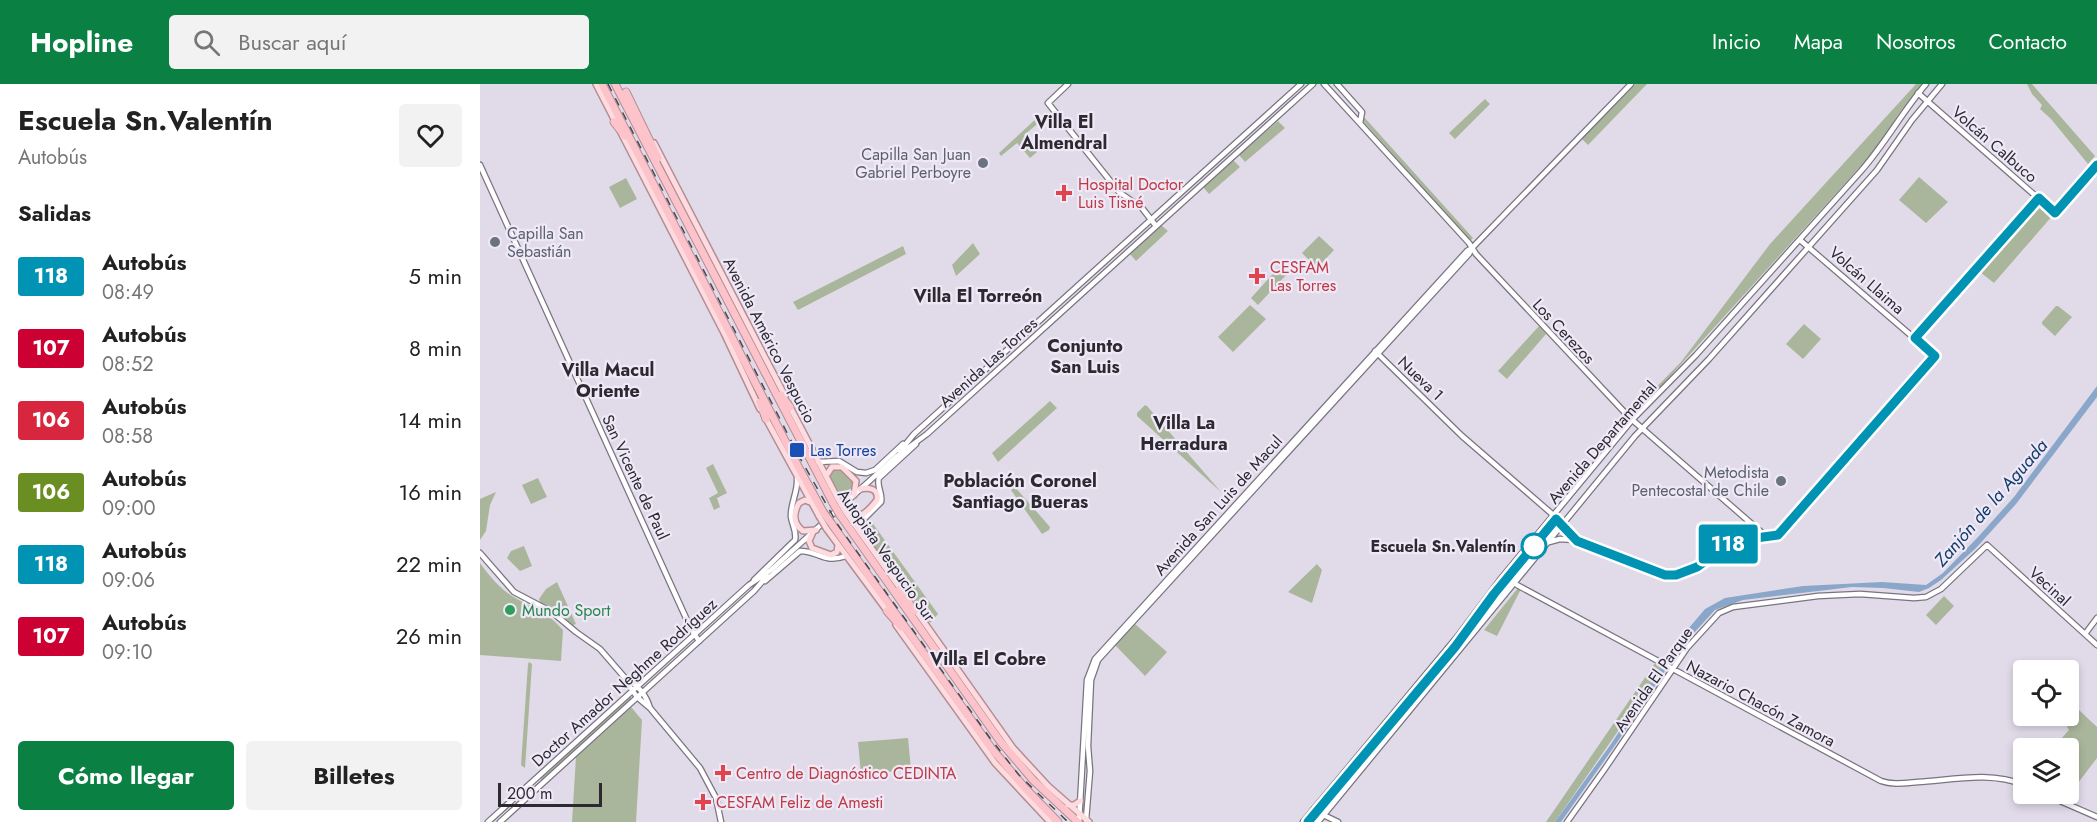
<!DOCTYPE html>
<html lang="es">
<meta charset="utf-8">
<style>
body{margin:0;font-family:Jost,sans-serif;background:#f2f2f2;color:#222;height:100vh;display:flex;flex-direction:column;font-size:22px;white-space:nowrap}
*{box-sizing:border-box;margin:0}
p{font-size:20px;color:#767676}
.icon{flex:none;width:33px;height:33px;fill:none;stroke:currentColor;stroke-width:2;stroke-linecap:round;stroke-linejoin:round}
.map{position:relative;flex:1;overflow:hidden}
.side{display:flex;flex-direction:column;background:#fff;width:480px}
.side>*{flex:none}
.badge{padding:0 12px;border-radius:4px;font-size:21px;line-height:39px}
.fabs{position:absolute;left:1533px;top:576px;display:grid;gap:12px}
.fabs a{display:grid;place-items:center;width:66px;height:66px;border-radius:6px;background:#fff;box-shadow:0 3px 9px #0003;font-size:30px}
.scale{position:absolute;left:18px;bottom:15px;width:104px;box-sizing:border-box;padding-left:6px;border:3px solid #2c2a30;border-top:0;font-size:16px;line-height:21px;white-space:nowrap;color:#2c2a30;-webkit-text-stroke:4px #eee8f7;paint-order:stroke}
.map>.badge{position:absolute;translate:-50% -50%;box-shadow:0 0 0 3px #fff}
h2{padding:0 18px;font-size:22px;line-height:54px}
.round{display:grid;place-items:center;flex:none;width:63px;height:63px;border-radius:6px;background:#f2f2f2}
.head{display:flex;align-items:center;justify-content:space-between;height:102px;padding:0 18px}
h1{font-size:28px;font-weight:700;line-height:45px}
.button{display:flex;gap:12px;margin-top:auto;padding:12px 18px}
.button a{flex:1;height:69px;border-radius:6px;background:#0b8043;color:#fff;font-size:24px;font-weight:700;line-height:69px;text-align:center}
.button a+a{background:#f2f2f2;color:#222}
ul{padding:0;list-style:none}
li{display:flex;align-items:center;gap:18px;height:72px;padding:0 18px}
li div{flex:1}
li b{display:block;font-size:22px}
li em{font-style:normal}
li .badge{min-width:66px;font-weight:700;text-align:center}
header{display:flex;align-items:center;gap:36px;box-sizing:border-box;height:84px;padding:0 30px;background:#0b8043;color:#fff}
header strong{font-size:28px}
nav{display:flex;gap:33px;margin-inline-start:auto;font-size:21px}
.search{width:420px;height:54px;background:#f2f2f2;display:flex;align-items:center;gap:15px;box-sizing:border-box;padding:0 21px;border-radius:6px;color:#767676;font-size:22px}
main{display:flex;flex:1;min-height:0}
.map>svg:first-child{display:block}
.green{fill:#aab69c}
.water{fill:#8aa7c9}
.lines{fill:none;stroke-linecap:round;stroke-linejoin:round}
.tertiary-casing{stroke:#797480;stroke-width:7}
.secondary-casing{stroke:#797480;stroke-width:7}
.primary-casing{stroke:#b38d94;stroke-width:8}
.motorway-casing{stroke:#b38d94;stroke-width:9}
.tertiary{stroke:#fff;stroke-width:4.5}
.secondary{stroke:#fff;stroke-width:4.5}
.primary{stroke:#fddbdf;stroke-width:5}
.motorway{stroke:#fcc3ca;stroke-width:7}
.rail{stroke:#4a474e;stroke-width:1.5;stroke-dasharray:8 8;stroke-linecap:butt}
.primary-bridge-casing{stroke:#b38d94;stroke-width:8;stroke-linecap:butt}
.motorway-bridge-casing{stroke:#b38d94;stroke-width:9;stroke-linecap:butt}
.primary-bridge{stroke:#fddbdf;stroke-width:5}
.motorway-bridge{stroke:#fcc3ca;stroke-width:7}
.line-casing{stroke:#fff;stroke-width:14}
.line{stroke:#0093b3;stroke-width:9}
.worship-dot{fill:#6b7280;stroke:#eee8f7;stroke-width:2}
.health-dot{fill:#e0444e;stroke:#eee8f7;stroke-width:2}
.transit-dot{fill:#1a4fb4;stroke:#eee8f7;stroke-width:2}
.stop-dot{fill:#fff;stroke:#0093b3;stroke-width:3}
.leisure-dot{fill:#2e9e5b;stroke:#eee8f7;stroke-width:2}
.labels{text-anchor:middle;stroke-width:4.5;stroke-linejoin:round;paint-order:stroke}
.street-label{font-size:16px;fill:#2c2a30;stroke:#eee8f7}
.worship-label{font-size:16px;fill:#5b616d;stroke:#eee8f7;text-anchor:end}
.health-label{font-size:16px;fill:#be3a42;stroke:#eee8f7;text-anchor:start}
.transit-label{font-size:16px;fill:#164399;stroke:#eee8f7;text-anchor:start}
.stop-label{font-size:16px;font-weight:bold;fill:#2c2a30;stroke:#eee8f7;text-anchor:end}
.leisure-label{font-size:16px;fill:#27864d;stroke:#eee8f7;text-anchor:start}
.neighbourhood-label{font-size:18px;font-weight:bold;fill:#2c2a30;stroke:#eee8f7}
.water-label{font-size:18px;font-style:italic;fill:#133d69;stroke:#eee8f7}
</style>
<header>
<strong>Hopline</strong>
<div class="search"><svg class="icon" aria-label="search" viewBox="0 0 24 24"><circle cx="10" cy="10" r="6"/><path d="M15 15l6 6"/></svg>Buscar aquí</div>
<nav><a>Inicio</a><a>Mapa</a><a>Nosotros</a><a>Contacto</a></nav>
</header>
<main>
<section class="side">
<div class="head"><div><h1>Escuela Sn.Valentín</h1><p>Autobús</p></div><a class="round"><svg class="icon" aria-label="heart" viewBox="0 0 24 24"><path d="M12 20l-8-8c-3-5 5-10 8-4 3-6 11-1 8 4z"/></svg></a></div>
<h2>Salidas</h2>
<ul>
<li><span class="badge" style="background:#0093b3;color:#fff">118</span><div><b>Autobús</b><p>08:49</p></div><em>5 min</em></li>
<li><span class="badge" style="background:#c03;color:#fff">107</span><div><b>Autobús</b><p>08:52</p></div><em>8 min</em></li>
<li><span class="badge" style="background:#d7263d;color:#fff">106</span><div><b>Autobús</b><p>08:58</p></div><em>14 min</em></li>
<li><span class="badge" style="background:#6b8e23;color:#fff">106</span><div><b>Autobús</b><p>09:00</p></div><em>16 min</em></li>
<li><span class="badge" style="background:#0093b3;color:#fff">118</span><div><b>Autobús</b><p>09:06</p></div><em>22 min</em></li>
<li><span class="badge" style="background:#c03;color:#fff">107</span><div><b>Autobús</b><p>09:10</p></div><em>26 min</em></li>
</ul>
<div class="button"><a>Cómo llegar</a><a>Billetes</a></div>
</section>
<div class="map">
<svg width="1617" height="738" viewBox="0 0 1617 738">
<rect width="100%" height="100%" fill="#e1dbe9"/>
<!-- green -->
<path class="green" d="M1156,0H1167L1108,61L1102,55Z
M1436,0H1442L1418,31L1398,63L1154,332L1150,330L1201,278L1290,160Z
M1547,0H1552L1615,72L1608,80L1571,35L1560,25L1562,21L1552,10Z
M1005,15L1010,20L975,55L969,49Z
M558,33L561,37L544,51L557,68L550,74L537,59L521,72L519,69Z
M884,33L993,154L990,157L883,37Z
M798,37L805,44L765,78L759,71Z
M753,76L760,83L729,110L723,103Z
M1439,93L1468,118L1446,139L1419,116Z
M146,94L157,115L140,124L129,103Z
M1559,119L1573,131L1514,199L1500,188Z
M681,141L688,147L656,177L650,170Z
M839,152L854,166L837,184L822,169Z
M493,159L500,170L476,192L472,181Z
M423,162L426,170L318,226L313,218Z
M799,183L807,190L778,221L771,214Z
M770,221L786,235L753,268L738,253Z
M1576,222H1578L1592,233L1575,252L1562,240V238Z
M1324,240L1341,255L1323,275L1306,260Z
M1059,242L1066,250L1027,295L1018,287Z
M570,317L577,324L518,378L512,369Z
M665,321L667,322L741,408L657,332V329Z
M233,380L247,409L237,414L240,423L234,426L229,414L238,409L226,384Z
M352,385H362L374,398L372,403L362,414L349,392Z
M58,394L67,413L51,420L42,401Z
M535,403L570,443L569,446L562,450L531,406Z
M16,408L10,421L6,447L0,456V415Z
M391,437L458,530L450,539L383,448L384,443Z
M44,462L52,482L40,487L27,474L31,467Z
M0,479C10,493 22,507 37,515C57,527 66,527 83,546L81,577L0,571Z
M837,480L842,486L832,519L808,508Z
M77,498L96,540L93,541L74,526L60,518L59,515L66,505Z
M1038,504L1041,505L1017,552L1004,546Z
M1464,512L1474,522L1456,541L1446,531Z
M655,540L687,568L665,592L635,561Z
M49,578L52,580L45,684L41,681L48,580Z
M1175,579L1183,582L1075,738H1066Z
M150,612L152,615L62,697L60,693Z
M151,623L162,636L156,738H92L96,673Z
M1599,626L1617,643V674L1585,716L1571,710H1588V664H1573L1589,646L1587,643Z
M428,654L431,686L381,690L378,658Z"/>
<!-- water -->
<path class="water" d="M1617,302V313L1536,420L1496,464L1461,496L1449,504L1439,508L1403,504L1372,503L1263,516L1235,526L1201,563L1136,660L1081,738H1075L1131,660L1197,558L1225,525L1245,514L1323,502L1402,498L1446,501L1463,489L1498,453L1534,413Z"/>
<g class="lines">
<defs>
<path id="tertiary" d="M588,0L568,19L639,108L662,124L676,142
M844,0L989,159L996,170L1149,333L1288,454
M857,0L882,28L880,39
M1438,9L1575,129L1617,81
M0,81L211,545L219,557
M1435,254L1559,114
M895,267L982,352L1071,429L1094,456L1177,490L1193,491L1212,485L1226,478L1254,457L1298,451L1455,272L1320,156
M338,378L359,377L377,388L386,389L395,386L423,360
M378,445L381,438L401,418C403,409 396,402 399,394L436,360
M1024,492L1037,501L1401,697C1412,701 1425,699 1438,698C1472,696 1510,687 1544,701
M274,496L315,456C317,447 312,441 311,433C310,420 318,408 317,395
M285,497L320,467C339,467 344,480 366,472
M1605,550L1617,534
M1564,710L1617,733
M833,726L858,738
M606,736L610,687L608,662L611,596L618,576L989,170L992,164L1151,0
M599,738L607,596L615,575L987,167L992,164
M1087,738L1124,686L1207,564L1239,529L1253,523L1338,512L1380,510L1434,514L1446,513L1461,505L1507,461L1617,561"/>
<path id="secondary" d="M420,367L434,350L821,0
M1069,458L1080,455L1094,456
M0,469L34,508L72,528L96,548L120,565L146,595L150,603L157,613L170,624L220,684L236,714L241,738
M146,595C158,601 166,611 170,624
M8,738L269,501L291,486L417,372L447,350L833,0
M20,738L274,507L287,492
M823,738L977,553L1019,497L1152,336L1216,271L1381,87C1405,60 1422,28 1446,0
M838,738L1155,352L1229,275L1397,86L1432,36L1462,0"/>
<path id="primary" d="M116,0L244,249L280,325
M174,59L305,312
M309,321L358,415
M285,333L339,432
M346,392L352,383H362L376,397L374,411
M330,418L325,416L319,419C313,429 313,440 323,447L336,446
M365,427L422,507
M369,431C381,436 390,425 397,416C399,405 390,403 380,405
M346,444L408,528
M333,448L329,457L332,464L351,471L357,468L358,461
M434,524L533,664L568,702L609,738
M416,541L515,679L570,738
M588,721H594L600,717"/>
<path id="motorway" d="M122,0L320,386L343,428
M135,0L353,419
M146,8L178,74
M134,38L145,52
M301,311L310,323
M280,318L286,335
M360,431L520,657L553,696L598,738
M351,439L512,665L545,704L578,738
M420,505L434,527
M407,527L421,543"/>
</defs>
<!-- tertiary casing -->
<use href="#tertiary" class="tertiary-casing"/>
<!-- secondary casing -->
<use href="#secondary" class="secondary-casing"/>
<!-- primary casing -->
<use href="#primary" class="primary-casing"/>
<!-- motorway casing -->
<use href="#motorway" class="motorway-casing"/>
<!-- tertiary -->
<use href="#tertiary" class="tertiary"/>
<!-- secondary -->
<use href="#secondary" class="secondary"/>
<!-- primary -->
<use href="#primary" class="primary"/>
<!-- motorway -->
<use href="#motorway" class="motorway"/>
<!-- rail -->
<path class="rail" d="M128,0L320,374L358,441L510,654L539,691L588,738"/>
<defs>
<path id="primary-bridge" d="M358,415L365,427
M339,432L346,444"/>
<path id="motorway-bridge" d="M353,419L360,431
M343,428L351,439"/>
</defs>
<!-- primary-bridge casing -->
<use href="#primary-bridge" class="primary-bridge-casing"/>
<!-- motorway-bridge casing -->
<use href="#motorway-bridge" class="motorway-bridge-casing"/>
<!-- primary-bridge -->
<use href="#primary-bridge" class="primary-bridge"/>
<!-- motorway-bridge -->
<use href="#motorway-bridge" class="motorway-bridge"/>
</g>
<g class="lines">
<defs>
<path id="line" d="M828,738L975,563L1014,510L1076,435L1097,457L1185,491H1196L1217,483L1254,457L1298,451L1455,272L1435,254L1559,114L1575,129L1617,81"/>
</defs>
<!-- line casing -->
<use href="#line" class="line-casing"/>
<!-- line -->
<use href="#line" class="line"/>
</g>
<!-- markers -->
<g class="worship-dot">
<circle cx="503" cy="79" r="6"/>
<circle cx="15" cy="158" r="6"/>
<circle cx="1301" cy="397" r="6"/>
</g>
<g class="health-dot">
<path d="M581 100h6v6h6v6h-6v6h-6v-6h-6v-6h6z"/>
<path d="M774 183h6v6h6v6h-6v6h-6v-6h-6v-6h6z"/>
<path d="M240 680h6v6h6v6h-6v6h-6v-6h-6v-6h6z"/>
<path d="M220 709h6v6h6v6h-6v6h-6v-6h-6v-6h6z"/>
</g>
<rect class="transit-dot" x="309" y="358" width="16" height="16" rx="3"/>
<circle class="stop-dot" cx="1054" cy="462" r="12"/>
<circle class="leisure-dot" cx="30" cy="526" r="6"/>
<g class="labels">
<!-- street labels -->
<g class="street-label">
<text transform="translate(1515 60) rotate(41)" y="6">Volcán Calbuco</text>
<text transform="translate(1387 196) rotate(41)" y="6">Volcán Llaima</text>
<text transform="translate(1084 247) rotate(47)" y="6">Los Cerezos</text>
<text transform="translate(290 256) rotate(63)" y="6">Avenida Américo Vespucio</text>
<text transform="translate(508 278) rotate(-42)" y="6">Avenida Las Torres</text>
<text transform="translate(941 294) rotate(44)" y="6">Nueva 1</text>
<text transform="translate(1122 358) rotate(-49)" y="6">Avenida Departamental</text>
<text transform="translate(156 393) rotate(65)" y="6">San Vicente de Paul</text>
<text transform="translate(738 421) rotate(-48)" y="6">Avenida San Luis de Macul</text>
<text transform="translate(407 471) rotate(55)" y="6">Autopista Vespucio Sur</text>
<text transform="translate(1570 502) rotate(42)" y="6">Vecinal</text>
<text transform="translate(1173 595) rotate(-55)" y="6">Avenida El Parque</text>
<text transform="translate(144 598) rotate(-42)" y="6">Doctor Amador Neghme Rodríguez</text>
<text transform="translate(1281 619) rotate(28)" y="6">Nazario Chacón Zamora</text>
</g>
<!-- worship labels -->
<g class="worship-label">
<text x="491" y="76">Capilla San Juan<tspan x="491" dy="18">Gabriel Perboyre</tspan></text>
<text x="27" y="155" text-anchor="start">Capilla San<tspan x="27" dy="18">Sebastián</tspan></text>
<text x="1289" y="394">Metodista<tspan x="1289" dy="18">Pentecostal de Chile</tspan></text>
</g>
<!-- health labels -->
<g class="health-label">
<text x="598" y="106">Hospital Doctor<tspan x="598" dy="18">Luis Tisné</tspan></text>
<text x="790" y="189">CESFAM<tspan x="790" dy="18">Las Torres</tspan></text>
<text x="256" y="695">Centro de Diagnóstico CEDINTA</text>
<text x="236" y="724">CESFAM Feliz de Amesti</text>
</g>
<!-- transit labels -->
<g class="transit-label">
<text x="330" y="372">Las Torres</text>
</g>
<!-- stop labels -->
<g class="stop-label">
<text x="1036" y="468">Escuela Sn.Valentín</text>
</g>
<!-- leisure labels -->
<g class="leisure-label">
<text x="42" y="532">Mundo Sport</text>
</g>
<!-- neighbourhood labels -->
<g class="neighbourhood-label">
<text x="584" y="44">Villa El<tspan x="584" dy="21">Almendral</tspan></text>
<text x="498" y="218">Villa El Torreón</text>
<text x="605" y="268">Conjunto<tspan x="605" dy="21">San Luis</tspan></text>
<text x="128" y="292">Villa Macul<tspan x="128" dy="21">Oriente</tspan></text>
<text x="704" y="345">Villa La<tspan x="704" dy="21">Herradura</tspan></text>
<text x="540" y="403">Población Coronel<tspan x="540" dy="21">Santiago Bueras</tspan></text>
<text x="508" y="581">Villa El Cobre</text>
</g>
<!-- water labels -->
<g class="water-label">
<text transform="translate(1511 419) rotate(-49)" y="6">Zanjón de la Aguada</text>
</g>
</g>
</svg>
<div class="fabs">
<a><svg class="icon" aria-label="locate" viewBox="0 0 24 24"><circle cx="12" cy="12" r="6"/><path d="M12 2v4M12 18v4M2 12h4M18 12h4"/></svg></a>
<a><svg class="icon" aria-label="layers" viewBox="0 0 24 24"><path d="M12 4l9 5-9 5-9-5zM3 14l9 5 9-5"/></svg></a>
</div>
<div class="scale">200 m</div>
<b class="badge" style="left:1248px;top:460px;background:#0093b3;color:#fff">118</b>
</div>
</main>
